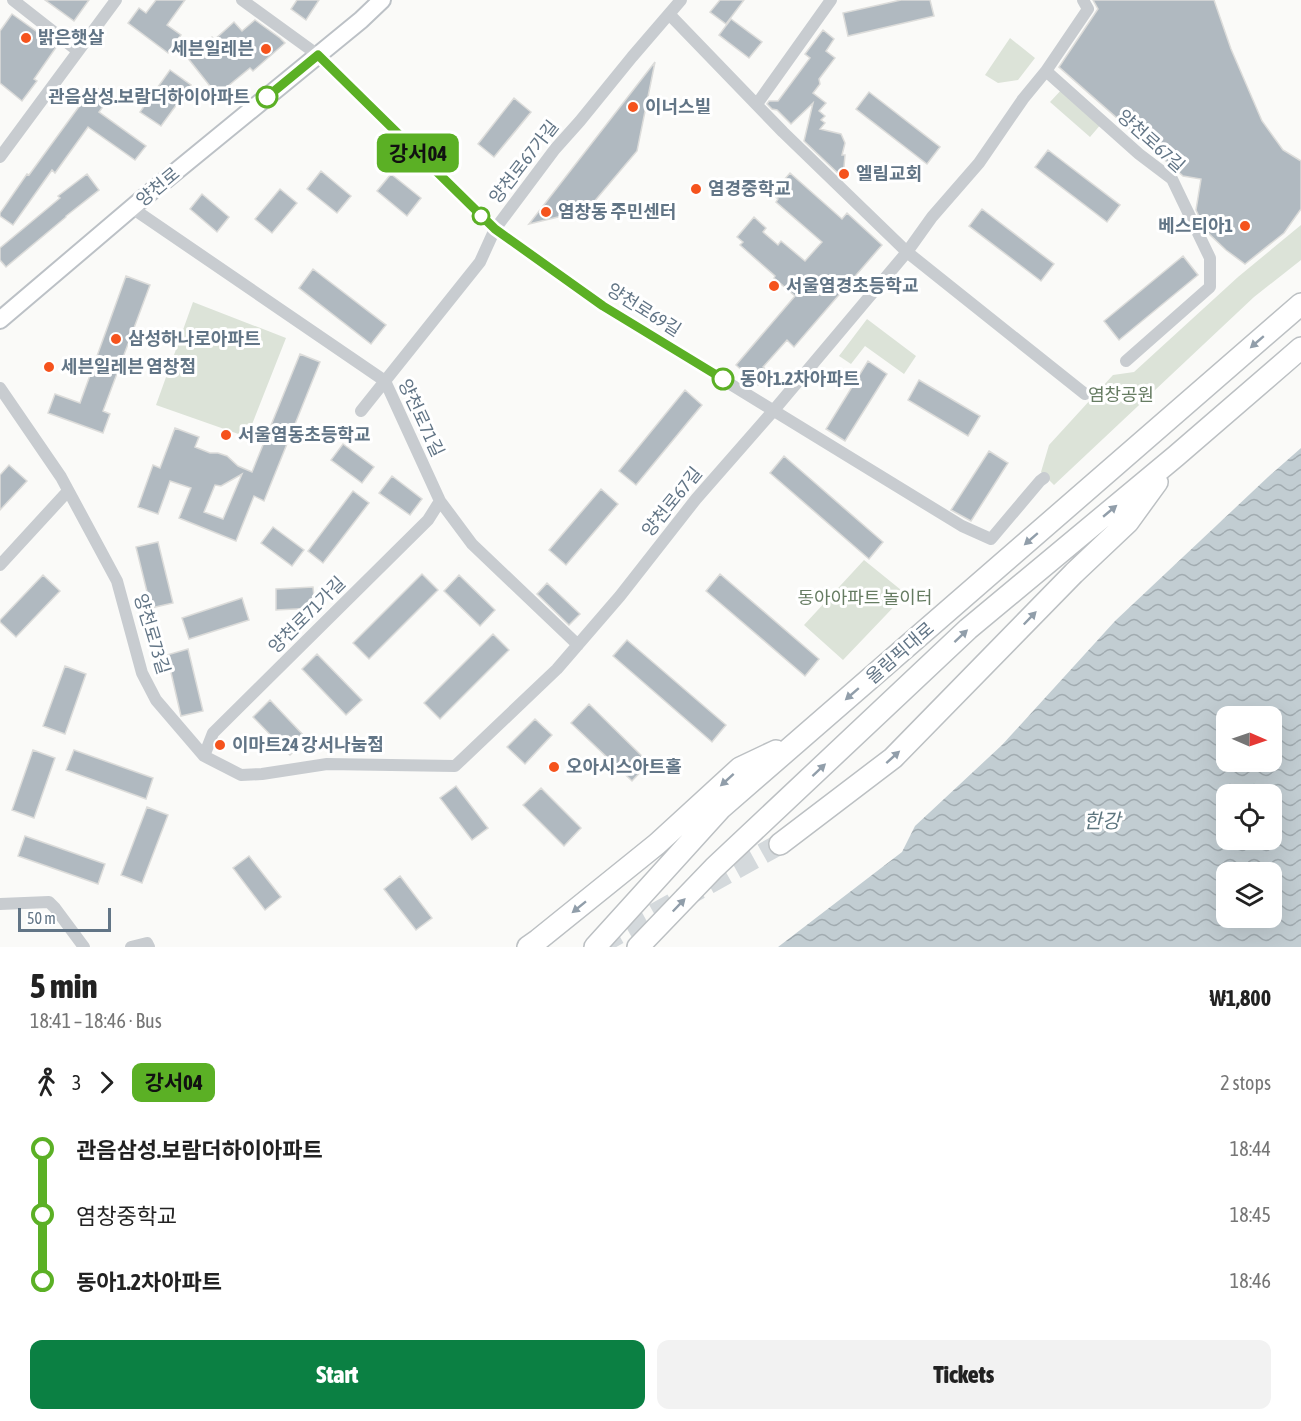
<!DOCTYPE html>
<meta charset="utf-8">
<style>
body{margin:0;font-family:"Asap Condensed","Noto Sans KR",sans-serif;background:#f2f2f2;color:#222;height:100vh;display:flex;flex-direction:column;font-size:22px;white-space:nowrap}
*{box-sizing:border-box;margin:0}
p{font-size:20px;color:#767676}
.icon{flex:none;width:33px;height:33px;fill:none;stroke:currentColor;stroke-width:2;stroke-linecap:round;stroke-linejoin:round}
.map{position:relative;height:947px;overflow:hidden}
.side{display:flex;flex-direction:column;background:#fff;flex:1}
.side>*{flex:none}
.badge{padding:0 12px;border-radius:9px;font-size:21px;line-height:39px}
.needle{width:39px;rotate:92deg}
.buttons{position:absolute;left:1216px;top:706px;display:grid;gap:12px}
.buttons a{display:grid;place-items:center;width:66px;height:66px;border-radius:12px;background:#fff;box-shadow:0 6px 24px #0002;font-size:30px}
.scale{position:absolute;left:18px;bottom:15px;width:93px;box-sizing:border-box;padding-left:6px;border:3px solid #627586;border-top:0;font-size:16px;line-height:21px;white-space:nowrap;color:#627586;-webkit-text-stroke:4px #fff;paint-order:stroke}
.map>.badge{position:absolute;translate:-50% -50%;box-shadow:0 0 0 3px #fff}
.legs{display:flex;align-items:center;gap:9px;height:66px;padding:0 30px;font-size:20px}
.legs p{margin-inline-start:auto}
.headline{display:flex;align-items:center;justify-content:space-between;height:102px;padding:0 30px}
h1{font-size:33px;font-weight:800;line-height:45px}
.button{display:flex;gap:12px;margin-top:auto;padding:12px 30px}
.button a{flex:1;height:69px;border-radius:12px;background:#0b8043;color:#fff;font-size:24px;font-weight:800;line-height:69px;text-align:center}
.button a+a{background:#f2f2f2;color:#222}
ul{padding:0 30px;list-style:none}
li{display:flex;align-items:center;gap:21px;height:66px;font-size:22px}
li i{display:grid;place-items:center;width:9px;height:100%;margin:0 8px;background:currentColor}
li i::after{content:'';width:15px;height:15px;margin:-8px;border:4px solid;border-radius:50%;background:#fff}
li p{margin-inline-start:auto}
li:first-child i{background:linear-gradient(#0000 50%,currentColor 0)}
li:last-child i{background:linear-gradient(currentColor 50%,#0000 0)}
.map>svg:first-child{display:block}
.green{fill:#dce3d8}
.water{fill:url(#water-waves);fill-rule:evenodd}
.building{fill:#b0b9c0;stroke:#dcdcda;stroke-width:1.5;fill-rule:evenodd}
.lines{fill:none;stroke-linecap:round;stroke-linejoin:round}
.highway-tunnel{stroke:#d4d9dc;stroke-width:21;stroke-dasharray:21 10;stroke-linecap:butt}
.secondary-casing{stroke:#bcc1c6;stroke-width:20}
.highway-casing{stroke:#bcc0c3;stroke-width:24}
.street{stroke:#c8ccd0;stroke-width:12}
.secondary{stroke:#fff;stroke-width:16}
.highway{stroke:#fff;stroke-width:21}
.oneway{fill:#919eaa}
.line-1-casing{stroke:#fff;stroke-width:14}
.line-1{stroke:#5bb025;stroke-width:9}
.poi-dot{fill:#f5531d;stroke:#fff;stroke-width:2}
.stop-1-dot{fill:#fff;stroke:#5bb025;stroke-width:3}
.labels{text-anchor:middle;stroke-width:6;stroke-linejoin:round;paint-order:stroke}
.poi-label{font-size:18px;font-weight:bold;fill:#627586;stroke:#fff;text-anchor:start}
.stop-label{font-size:18px;font-weight:bold;fill:#627586;stroke:#fff;text-anchor:end}
.street-label{font-size:18px;fill:#627586;stroke:#fff}
.park-label{font-size:18px;fill:#667c62;stroke:#fff}
.water-label{font-size:20px;font-style:italic;fill:#5d757e;stroke:#fff}
</style>
<div class="map">
<svg width="1301" height="947" viewBox="0 0 1301 947">
<defs>
<pattern id="water-waves" width="16" height="10" patternUnits="userSpaceOnUse" patternTransform="scale(1.5)"><rect width="16" height="10" fill="#c2cdd2"/><path d="M0 5q4-4 8 0t8 0" fill="none" stroke="#a1abb0"/></pattern>
</defs>
<rect width="100%" height="100%" fill="#fafaf8"/>
<!-- green -->
<path class="green" d="M1010,38L1035,58L1018,80L998,83L985,75Z
M1063,88L1102,123L1090,137L1050,102Z
M1301,225V260L1254,297L1054,485L1041,472L1049,445L1113,375L1134,372L1238,277Z
M193,302L286,338L247,437L156,405Z
M867,319L916,356L904,374L865,346L851,364L839,356Z
M864,560L906,594L843,660L804,625Z"/>
<!-- water -->
<path class="water" d="M1301,448V947H778L902,852L915,826L1002,745L1115,621L1268,477ZM1227,717H1272V762H1227ZM1227,795H1272V840H1227ZM1227,873H1272V918H1227Z"/>
<!-- building -->
<path class="building" d="M45,0H89L74,21Z
M156,0H185L167,25L181,35L168,53L128,23L139,8L146,13Z
M297,0H319L306,20L291,9Z
M720,0H744L726,24L710,12Z
M901,0H930L934,16L848,36L843,13Z
M1093,0H1214L1231,49L1262,121L1283,150L1301,161V209L1284,233L1245,264L1226,250L1206,231L1196,210L1201,179L1183,176L1059,67L1098,9Z
M12,14L57,46L34,79L37,81L22,101L0,83V31Z
M731,19L762,42L749,58L719,35Z
M255,20L280,38L285,43L253,71L250,68L217,95L187,57L212,37L214,40L234,22L242,31Z
M823,30L834,39L826,51L835,58L819,79L820,84L813,93L826,103L819,111L825,116L821,120L825,123L820,129L841,134L845,143L842,155H845L843,178L804,141L813,103L791,124L777,110L772,109L767,104L769,101H778L810,58L805,54Z
M655,62L637,151L587,210L529,224Z
M170,70L191,85L161,126L140,112Z
M94,86L110,97L99,112L146,146L135,160L88,127L55,173L52,170L13,225L0,216V213L27,174L29,175Z
M869,92L940,147L927,164L856,109Z
M514,98L531,112L494,157L478,144Z
M1048,150L1120,205L1107,222L1035,167Z
M321,171L351,196L337,213L307,189Z
M790,173L842,219L847,213L882,245L794,347L787,340L763,367L769,372L758,385L736,365L795,296L774,278L775,276L740,245L743,242L737,237L754,217L766,228L763,232L778,245L781,241L805,261L822,242L776,202L778,199L772,194Z
M87,174L99,190L66,216V217L6,267L0,260V248L60,198L58,196Z
M391,174L421,198L407,216L377,191Z
M280,189L297,203L272,233L255,219Z
M202,194L229,217L217,232L190,209Z
M982,209L1054,264L1041,281L969,226Z
M1183,256L1198,275L1119,340L1104,321Z
M313,269L386,325L371,344L299,288Z
M126,276L150,285L103,411L110,414L103,433L48,413L55,394L80,403Z
M300,354L320,362L264,501L254,496L236,541L179,518L191,488L170,481L158,514L138,507L153,465L160,468L175,428L199,437L195,447L210,453H218L227,456L238,466L252,472ZM242,474L223,519L204,512L215,485L221,486Z
M868,361L887,374L845,441L826,429Z
M919,380L980,416L968,436L908,400Z
M685,390L702,405L636,485L619,471Z
M343,444L374,467L362,483L331,460Z
M989,451L1008,463L971,521L951,510Z
M784,456L883,542L869,559L770,473Z
M9,465L27,481L0,510V475Z
M392,476L422,499L410,515L379,493Z
M601,489L618,504L566,565L549,550Z
M353,491L369,503L323,563L308,551Z
M273,527L304,550L292,566L261,543Z
M158,542L173,603L151,608L136,547Z
M422,574L438,590L369,659L353,643Z
M720,574L819,659L805,676L706,591Z
M43,575L60,591L16,637L0,622V620Z
M459,575L495,610L480,626L444,591Z
M547,583L580,614L569,625L537,594Z
M313,587L315,608L276,610V589Z
M242,598L249,620L189,639L182,618Z
M493,634L509,650L440,719L424,703Z
M627,640L726,725L712,742L613,656Z
M188,649L203,711L181,716L167,655Z
M317,654L362,700L346,715L302,669Z
M65,666L86,674L65,734L43,726Z
M270,700L307,739L290,755L253,717Z
M589,704L649,763L632,781L571,723Z
M535,719L552,735L525,764L507,747Z
M33,750L55,758L34,818L12,810Z
M74,750L153,778L146,799L66,770Z
M456,786L488,828L472,840L440,798Z
M541,788L581,828L564,846L523,805Z
M147,807L168,815L142,883L121,875Z
M25,836L105,864L98,884L18,856Z
M249,856L281,897L265,910L233,868Z
M400,876L432,918L416,930L384,889Z"/>
<g class="lines">
<!-- highway-tunnel -->
<path class="highway-tunnel" d="M600,944L780,844"/>
<defs>
<path id="secondary" d="M0,320L141,200L361,20L382,0"/>
<path id="highway" d="M780,844L893,758L1074,573L1128,522L1157,482
M528,947L538,940L657,844L740,768L776,751
M595,947L721,808L1301,304
M638,947L714,868L968,629L1176,456L1301,348"/>
</defs>
<!-- secondary casing -->
<use href="#secondary" class="secondary-casing"/>
<!-- highway casing -->
<use href="#highway" class="highway-casing"/>
<!-- street -->
<path class="street" d="M13,0L78,51
M242,0L318,55L495,229L603,306L962,526L991,539L1040,481L1044,478
M669,14L783,132L907,252L1085,394
M1046,71L1139,154L1172,179L1210,258V287L1126,361
M757,104L831,0
M0,157L116,0
M132,208L385,381L440,501L472,544L578,645
M0,388L61,477L117,581L142,673L156,700L204,756L241,775L262,774L327,764L455,766L557,669L620,596L696,499L774,410L907,252L932,217L979,163L1023,99L1046,71L1088,9L1083,0
M361,411L480,262L495,229L555,149L580,121L632,57L681,0
M0,565L68,491
M204,756L213,733L428,520L440,501
M0,904L49,902L55,908L84,947
M131,947L147,943L149,947"/>
<!-- secondary -->
<use href="#secondary" class="secondary"/>
<!-- highway -->
<use href="#highway" class="highway"/>
</g>
<!-- one-way arrows -->
<defs><path id="oneway-solid" d="M-6-.8H1V-3.2L6.5 0L1 3.2V.8H-6Z" transform="scale(1.5)"/></defs>
<g class="oneway">
<use href="#oneway-solid" transform="translate(1257 342) rotate(139)"/>
<use href="#oneway-solid" transform="translate(1110 511) rotate(-40)"/>
<use href="#oneway-solid" transform="translate(1031 539) rotate(139)"/>
<use href="#oneway-solid" transform="translate(1030 618) rotate(-46)"/>
<use href="#oneway-solid" transform="translate(961 636) rotate(-43)"/>
<use href="#oneway-solid" transform="translate(852 694) rotate(139)"/>
<use href="#oneway-solid" transform="translate(893 757) rotate(-42)"/>
<use href="#oneway-solid" transform="translate(819 770) rotate(-43)"/>
<use href="#oneway-solid" transform="translate(727 780) rotate(138)"/>
<use href="#oneway-solid" transform="translate(679 905) rotate(-46)"/>
<use href="#oneway-solid" transform="translate(579 907) rotate(141)"/>
</g>
<g class="lines">
<defs>
<path id="line-1" d="M267,97L318,55L495,229L603,306L723,379"/>
</defs>
<!-- line-1 casing -->
<use href="#line-1" class="line-1-casing"/>
<!-- line-1 -->
<use href="#line-1" class="line-1"/>
</g>
<!-- markers -->
<g class="poi-dot">
<circle cx="26" cy="38" r="6"/>
<circle cx="266" cy="49" r="6"/>
<circle cx="633" cy="107" r="6"/>
<circle cx="844" cy="174" r="6"/>
<circle cx="696" cy="189" r="6"/>
<circle cx="546" cy="212" r="6"/>
<circle cx="1245" cy="226" r="6"/>
<circle cx="774" cy="286" r="6"/>
<circle cx="116" cy="339" r="6"/>
<circle cx="49" cy="367" r="6"/>
<circle cx="226" cy="435" r="6"/>
<circle cx="220" cy="745" r="6"/>
<circle cx="554" cy="767" r="6"/>
</g>
<g class="stop-1-dot">
<circle cx="267" cy="97" r="10"/>
<circle cx="481" cy="216" r="8"/>
<circle cx="723" cy="379" r="10"/>
</g>
<g class="labels">
<!-- poi labels -->
<g class="poi-label">
<text x="38" y="44">밝은햇살</text>
<text x="254" y="55" text-anchor="end">세븐일레븐</text>
<text x="645" y="113">이너스빌</text>
<text x="856" y="180">엘림교회</text>
<text x="708" y="195">염경중학교</text>
<text x="558" y="218">염창동 주민센터</text>
<text x="1233" y="232" text-anchor="end">베스티아1</text>
<text x="786" y="292">서울염경초등학교</text>
<text x="128" y="345">삼성하나로아파트</text>
<text x="61" y="373">세븐일레븐 염창점</text>
<text x="238" y="441">서울염동초등학교</text>
<text x="232" y="751">이마트24 강서나눔점</text>
<text x="566" y="773">오아시스아트홀</text>
</g>
<!-- stop labels -->
<g class="stop-label">
<text x="250" y="103">관음삼성.보람더하이아파트</text>
<text x="740" y="385" text-anchor="start">동아1.2차아파트</text>
</g>
<!-- street labels -->
<g class="street-label">
<text transform="translate(1151 141) rotate(42)" y="6">양천로67길</text>
<text transform="translate(524 162) rotate(-52)" y="6">양천로67가길</text>
<text transform="translate(158 187) rotate(-40)" y="6">양천로</text>
<text transform="translate(644 310) rotate(32)" y="6">양천로69길</text>
<text transform="translate(421 418) rotate(65)" y="6">양천로71길</text>
<text transform="translate(672 502) rotate(-51)" y="6">양천로67길</text>
<text transform="translate(307 615) rotate(-45)" y="6">양천로71가길</text>
<text transform="translate(152 634) rotate(73)" y="6">양천로73길</text>
<text transform="translate(900 653) rotate(-41)" y="6">올림픽대로</text>
</g>
<!-- park labels -->
<g class="park-label">
<text x="1121" y="401">염창공원</text>
<text x="865" y="604">동아아파트 놀이터</text>
</g>
<!-- water labels -->
<g class="water-label">
<text x="1102" y="828">한강</text>
</g>
</g>
</svg>
<div class="buttons">
<a><svg class="needle" viewBox="-14 -14 28 28"><path d="M0-13l5 13h-10z" fill="#e53935"/><path d="M0 13l5-13h-10z" fill="#767676"/></svg></a>
<a><svg class="icon" aria-label="locate" viewBox="0 0 24 24"><circle cx="12" cy="12" r="6"/><path d="M12 2v4M12 18v4M2 12h4M18 12h4"/></svg></a>
<a><svg class="icon" aria-label="layers" viewBox="0 0 24 24"><path d="M12 4l9 5-9 5-9-5zM3 14l9 5 9-5"/></svg></a>
</div>
<div class="scale">50 m</div>
<b class="badge" style="left:418px;top:153px;background:#5bb025;color:#111">강서04</b>
</div>
<section class="side">
<div class="headline"><div><h1>5 min</h1><p>18:41 – 18:46 · Bus</p></div><b>₩1,800</b></div>
<div class="legs"><svg class="icon" aria-label="walk" viewBox="0 0 24 24"><circle cx="13" cy="4" r="2"/><path d="M13 8l-2 6 4 7M11 14l-3 7M7 12l3-4h3l4 4"/></svg>3<svg class="icon" aria-label="forward" viewBox="0 0 24 24"><path d="M9 5l7 7-7 7"/></svg><b class="badge" style="background:#5bb025;color:#111">강서04</b><p>2 stops</p></div>
<ul>
<li><i style="color:#5bb025"></i><b>관음삼성.보람더하이아파트</b><p>18:44</p></li>
<li><i style="color:#5bb025"></i><span>염창중학교</span><p>18:45</p></li>
<li><i style="color:#5bb025"></i><b>동아1.2차아파트</b><p>18:46</p></li>
</ul>
<div class="button"><a>Start</a><a>Tickets</a></div>
</section>
